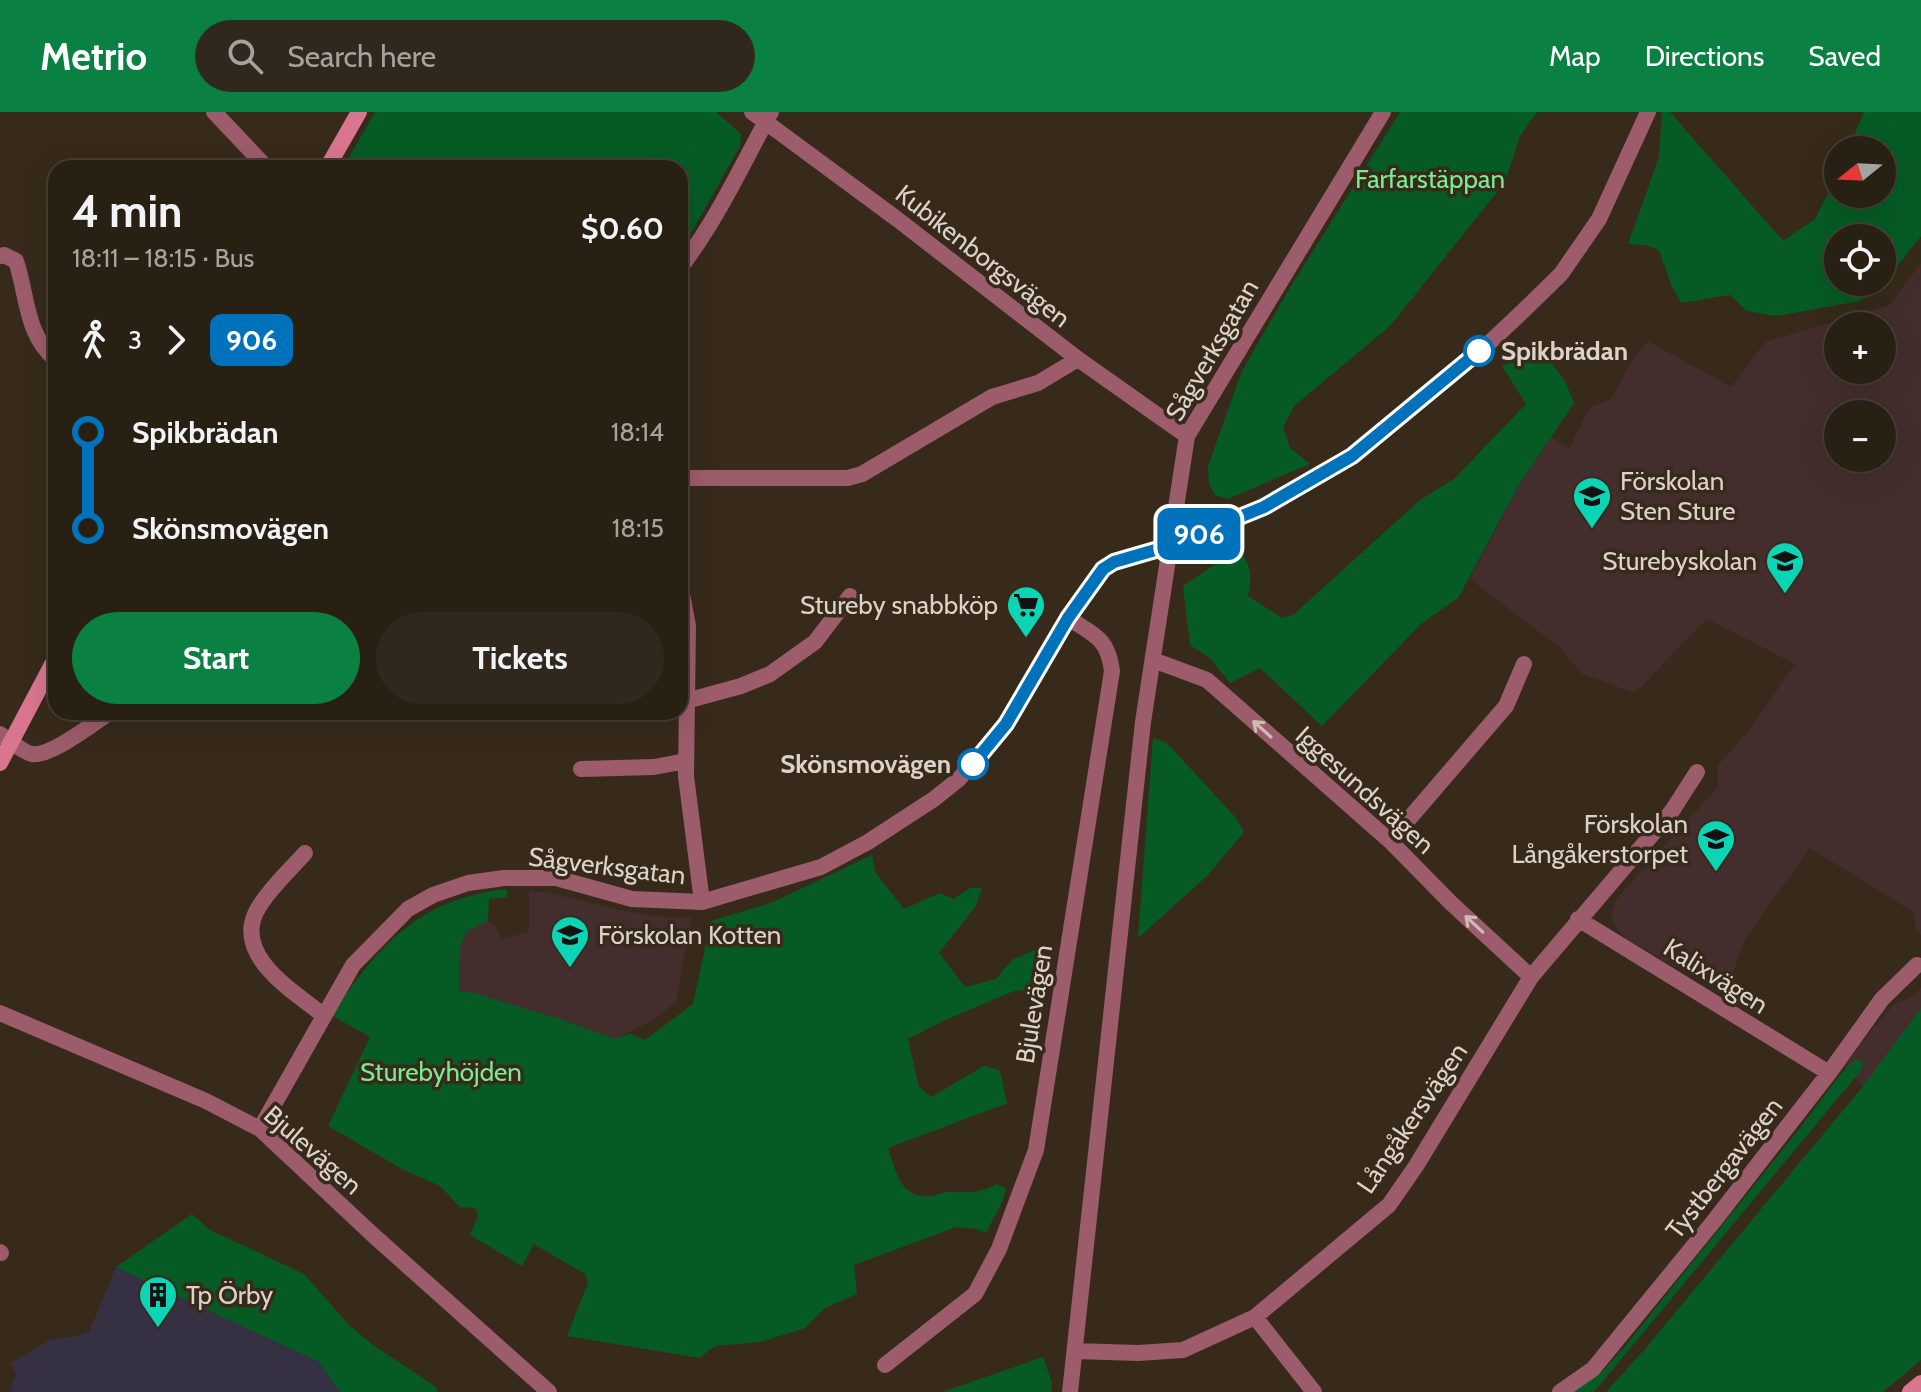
<!DOCTYPE html>
<meta charset="utf-8">
<style>
body{margin:0;font-family:Cabin,sans-serif;background:#31281d;color:#f1f3f6;height:100vh;display:flex;flex-direction:column;font-size:30px;white-space:nowrap}
*{box-sizing:border-box;margin:0}
p{font-size:26px;color:#a5a3a0}
.icon{flex:none;width:44px;height:44px;fill:none;stroke:currentColor;stroke-width:2;stroke-linecap:round;stroke-linejoin:round}
.map{position:relative;flex:1;overflow:hidden}
.details{position:absolute;left:48px;top:48px;width:640px;height:560px;display:flex;flex-direction:column;background:#292014;border-radius:24px;box-shadow:0 8px 32px #0002,0 0 0 2px #453e34}
.details>*{flex:none}
.badge{padding:0 16px;border-radius:12px;font-size:28px;line-height:52px}
.needle{width:52px;rotate:252deg}
.controls{position:absolute;left:1824px;top:24px;display:grid;gap:16px}
.controls a{display:grid;place-items:center;width:72px;height:72px;border-radius:50%;background:#292014;box-shadow:0 8px 32px #0002,0 0 0 2px #453e34;font-size:40px}
.map>.badge{position:absolute;translate:-50% -50%;box-shadow:0 0 0 4px #fff}
.legs{display:flex;align-items:center;gap:12px;height:88px;padding:0 24px;font-size:26px}
.legs p{margin-inline-start:auto}
.head{display:flex;align-items:center;justify-content:space-between;height:136px;padding:0 24px}
h1{font-size:44px;font-weight:700;line-height:60px}
.action{display:flex;gap:16px;margin-top:auto;padding:16px 24px}
.action a{flex:1;height:92px;border-radius:48px;background:#0b8043;color:#fff;font-size:32px;font-weight:700;line-height:92px;text-align:center}
.action a+a{background:#31281d;color:#f1f3f6}
ul{padding:0 24px;list-style:none}
li{display:flex;align-items:center;gap:28px;height:96px;font-size:30px}
li i{display:grid;place-items:center;width:12px;height:100%;margin:0 10px;background:currentColor}
li i::after{content:'';width:20px;height:20px;margin:-10px;border:6px solid;border-radius:50%;background:#292014}
li p{margin-inline-start:auto}
li:first-child i{background:linear-gradient(#0000 50%,currentColor 0)}
li:last-child i{background:linear-gradient(currentColor 50%,#0000 0)}
header{display:flex;align-items:center;gap:48px;box-sizing:border-box;height:112px;padding:0 40px;background:#0b8043;color:#fff}
header strong{font-size:38px}
nav{display:flex;gap:44px;margin-inline-start:auto;font-size:28px}
.search{width:560px;height:72px;background:#31281d;display:flex;align-items:center;gap:20px;box-sizing:border-box;padding:0 28px;border-radius:44px;color:#a5a3a0;font-size:30px}
.map>svg:first-child{display:block}
.industrial{fill:#353142}
.education{fill:#432e2d;fill-rule:evenodd}
.green{fill:#065b25;fill-rule:evenodd}
.lines{fill:none;stroke-linecap:round;stroke-linejoin:round}
.street{stroke:#9c5c6c;stroke-width:16}
.secondary{stroke:#da758f;stroke-width:16}
.oneway{stroke:#cebbb6}
.line-1-casing{stroke:#fff;stroke-width:18}
.line-1{stroke:#0072bc;stroke-width:12}
.stop-1-dot{fill:#fff;stroke:#0072bc;stroke-width:4}
.labels{text-anchor:middle;stroke-width:7;stroke-linejoin:round;paint-order:stroke}
.park-label{font-size:26px;fill:#7bea92;stroke:#372a1a}
.street-label{font-size:26px;fill:#dbd3c9;stroke:#372a1a}
.stop-label{font-size:26px;font-weight:bold;fill:#dbd3c9;stroke:#372a1a;text-anchor:start}
.poi-label{font-size:26px;fill:#dbd3c9;stroke:#372a1a;text-anchor:start}
</style>
<header>
<strong>Metrio</strong>
<div class="search"><svg class="icon" aria-label="search" viewBox="0 0 24 24"><circle cx="10" cy="10" r="6"/><path d="M15 15l6 6"/></svg>Search here</div>
<nav><a>Map</a><a>Directions</a><a>Saved</a></nav>
</header>
<div class="map">
<svg width="1921" height="1280" viewBox="0 0 1921 1280">
<rect width="100%" height="100%" fill="#372a1a"/>
<!-- industrial -->
<path class="industrial" d="M116,1155L196,1190L319,1250L340,1280H15L10,1278L16,1262L11,1251L51,1227L78,1224L89,1220Z"/>
<!-- education -->
<path class="education" d="M1921,151V823L1916,818L1913,800L1810,736L1745,827L1725,882L1628,828L1616,816L1611,801L1617,786L1718,675V653L1750,617L1795,552L1707,507L1635,581L1582,562L1560,536L1470,467L1519,373L1551,325L1569,336L1589,296L1611,287L1632,249L1648,229L1731,275L1765,230L1890,193ZM1838,214H1882V258H1838ZM1838,302H1882V346H1838Z
M529,779L546,780L619,798L669,806L691,805L676,890L652,909L615,927L560,907L459,880L460,836L467,818L488,809L498,818L501,827L529,820Z
M1921,875V1027L1890,1002L1842,953L1895,891L1915,884Z"/>
<!-- green -->
<path class="green" d="M375,0H716L741,22L740,34L680,141V56H343Z
M1400,0H1537L1520,24L1505,70L1390,214L1294,294L1283,315L1290,336L1310,352L1228,387L1215,383L1209,372L1208,354L1242,259L1288,179Z
M1662,0H1670L1783,129L1815,107L1838,62V82H1882V38H1848L1864,0H1921V124L1883,172L1860,189L1776,204L1747,199L1730,183L1681,191L1671,172L1659,138L1645,133L1628,132L1659,45ZM1838,126H1882V170H1838Z
M1545,242L1565,269L1574,291L1519,373L1458,486L1421,512L1322,614L1260,556L1230,571L1210,546L1190,533L1183,474L1238,437C1252,453 1252,465 1248,484L1282,506L1293,503L1420,388L1454,367L1526,292L1502,254L1532,243Z
M1153,626L1167,631L1236,706L1244,720L1207,764L1138,826Z
M872,743L875,760L904,797L940,781L954,787L970,776H982L975,795L939,841L965,875L996,867L1012,848L1039,836L1043,845L1040,877L1014,879L943,909L908,927L919,975L931,985L984,954L999,958C1004,969 1003,980 1008,991L888,1036C895,1057 900,1087 929,1084C935,1084 941,1081 947,1080C967,1079 979,1083 996,1072L1006,1076L1002,1090L986,1121L977,1117L956,1115L854,1153L857,1182L825,1196L805,1216L760,1230L715,1234L699,1246L567,1224L588,1171L585,1162L534,1132L522,1154L470,1123L478,1104L475,1096L460,1095L440,1074L402,1057L328,1014L370,925L331,903C380,834 417,787 507,777V785L489,787L488,809L467,819L460,836L459,879L474,881L560,907L615,927L630,922L645,928L693,892L711,809L771,791Z
M1921,896V1248L1883,1280H1606L1645,1237L1860,978Z
M1855,947L1863,950L1862,957L1594,1280H1574L1605,1257L1626,1233L1796,1021L1840,963Z
M192,1102L210,1118L304,1162L349,1213L373,1233L436,1275L437,1280H340L319,1250L116,1155Z
M1043,1245L1052,1270L1051,1280H942Z"/>
<g class="lines">
<!-- street -->
<path class="street" d="M214,0L267,56
M752,0L897,107L1078,247L1187,324
M0,144L4,143L16,149C28,185 25,222 56,248
M680,156C717,108 742,53 771,0
M680,366H848L862,362L992,285L1038,271L1078,247
M680,483L683,487L688,514L686,664L702,790
M1153,548L1207,568L1390,729L1451,791L1531,865
M686,589L741,574L770,562L815,530L850,484
M0,622C7,627 24,641 32,642C51,645 93,611 111,600
M581,657L654,655L686,649
M1390,729L1506,594L1524,552
M305,741C289,759 267,779 256,800C234,845 295,880 323,903
M1578,807L1829,961
M0,901L206,989L260,1017L373,1123L549,1280
M260,1017L353,853L408,797L433,783L468,771L504,766H556L632,787L702,790L821,755L868,730L934,687L959,667L1006,612L1068,506L1103,457L1114,450L1169,434L1264,395L1352,344L1488,232L1522,200L1561,162L1599,107L1648,0
M0,1140L1,1141
M1255,1205L1314,1280
M1075,1239L1138,1241L1183,1238L1255,1205L1389,1093L1416,1054L1531,865L1672,699L1697,660
M885,1253L975,1182L999,1137L1036,1038L1112,559C1108,526 1094,523 1068,506
M1070,1280L1143,610L1187,324L1383,0
M1560,1280L1593,1257L1714,1109L1829,961L1882,887L1917,853"/>
<!-- secondary -->
<path class="secondary" d="M327,56L359,0
M0,651L56,545
M1910,1280L1921,1271"/>
</g>
<!-- one-way arrows -->
<defs><path id="oneway-shaft" d="M-6 0H5M1.5-3L5.5 0L1.5 3" fill="none" stroke-width="1.6" stroke-linecap="round" stroke-linejoin="round" transform="scale(2)"/></defs>
<g class="oneway">
<use href="#oneway-shaft" transform="translate(1262 617) rotate(-138)"/>
<use href="#oneway-shaft" transform="translate(1474 812) rotate(-137)"/>
</g>
<g class="lines">
<defs>
<path id="line-1" d="M973,652L1006,612L1068,506L1103,457L1114,450L1169,434L1264,395L1352,344L1479,239"/>
</defs>
<!-- line-1 casing -->
<use href="#line-1" class="line-1-casing"/>
<!-- line-1 -->
<use href="#line-1" class="line-1"/>
</g>
<!-- icons -->
<defs>
<symbol id="school-pin" viewBox="-11 -11 22 30"><path d="M0 17L-7.5 6A9.5 9.5 0 1 1 7.5 6Z" fill="#0cd5b5" stroke="#372a1a"/><path d="M0-5L7-2L0 1L-7-2ZM-4 1L0 2.5L4 1V4Q0 6-4 4Z" fill="#111"/></symbol>
<symbol id="supermarket-pin" viewBox="-11 -11 22 30"><path d="M0 17L-7.5 6A9.5 9.5 0 1 1 7.5 6Z" fill="#0cd5b5" stroke="#372a1a"/><path d="M-6-5.5h2.5l.6 2H6L4.5 2H-2.5L-4.4-4H-6ZM-1.5 3.2a1.3 1.3 0 1 0 .1 0ZM3 3.2a1.3 1.3 0 1 0 .1 0Z" fill="#111"/></symbol>
<symbol id="building-pin" viewBox="-11 -11 22 30"><path d="M0 17L-7.5 6A9.5 9.5 0 1 1 7.5 6Z" fill="#0cd5b5" stroke="#372a1a"/><path d="M-4-6H4V6H1V3H-1V6H-4ZM-2.5-4.3h1.7v1.8h-1.7ZM.8-4.3h1.7v1.8H.8ZM-2.5-1h1.7V.8h-1.7ZM.8-1h1.7V.8H.8Z" fill="#111"/></symbol>
</defs>
<g fill-rule="evenodd">
<use href="#school-pin" x="1570" y="362" width="44" height="60"/>
<use href="#school-pin" x="1763" y="427" width="44" height="60"/>
<use href="#supermarket-pin" x="1004" y="471" width="44" height="60"/>
<use href="#school-pin" x="1694" y="705" width="44" height="60"/>
<use href="#school-pin" x="548" y="801" width="44" height="60"/>
<use href="#building-pin" x="136" y="1161" width="44" height="60"/>
</g>
<!-- markers -->
<g class="stop-1-dot">
<circle cx="1479" cy="239" r="14"/>
<circle cx="973" cy="652" r="14"/>
</g>
<g class="labels">
<!-- park labels -->
<g class="park-label">
<text x="1430" y="76">Farfarstäppan</text>
<text x="441" y="969">Sturebyhöjden</text>
</g>
<!-- street labels -->
<g class="street-label">
<text transform="translate(983 144) rotate(38)" y="9">Kubikenborgsvägen</text>
<text transform="translate(1212 238) rotate(-60)" y="9">Sågverksgatan</text>
<text transform="translate(1365 678) rotate(42)" y="9">Iggesundsvägen</text>
<text transform="translate(607 754) rotate(7)" y="9">Sågverksgatan</text>
<text transform="translate(1716 864) rotate(32)" y="9">Kalixvägen</text>
<text transform="translate(1034 892) rotate(-81)" y="9">Bjulevägen</text>
<text transform="translate(1412 1006) rotate(-56)" y="9">Långåkersvägen</text>
<text transform="translate(313 1038) rotate(41)" y="9">Bjulevägen</text>
<text transform="translate(1724 1056) rotate(-52)" y="9">Tystbergavägen</text>
</g>
<!-- stop labels -->
<g class="stop-label">
<text x="1501" y="248">Spikbrädan</text>
<text x="951" y="661" text-anchor="end">Skönsmovägen</text>
</g>
<!-- poi labels -->
<g class="poi-label">
<text x="1620" y="378">Förskolan<tspan x="1620" dy="30">Sten Sture</tspan></text>
<text x="1757" y="458" text-anchor="end">Sturebyskolan</text>
<text x="998" y="502" text-anchor="end">Stureby snabbköp</text>
<text x="1688" y="721" text-anchor="end">Förskolan<tspan x="1688" dy="30">Långåkerstorpet</tspan></text>
<text x="598" y="832">Förskolan Kotten</text>
<text x="186" y="1192">Tp Örby</text>
</g>
</g>
</svg>
<div class="controls">
<a><svg class="needle" viewBox="-14 -14 28 28"><path d="M0-13l5 13h-10z" fill="#e53935"/><path d="M0 13l5-13h-10z" fill="#a5a3a0"/></svg></a>
<a><svg class="icon" aria-label="locate" viewBox="0 0 24 24"><circle cx="12" cy="12" r="6"/><path d="M12 2v4M12 18v4M2 12h4M18 12h4"/></svg></a>
<a>+</a>
<a>−</a>
</div>
<b class="badge" style="left:1199px;top:422px;background:#0072bc;color:#fff">906</b>
<section class="details">
<div class="head"><div><h1>4 min</h1><p>18:11 – 18:15 · Bus</p></div><b>$0.60</b></div>
<div class="legs"><svg class="icon" aria-label="walk" viewBox="0 0 24 24"><circle cx="13" cy="4" r="2"/><path d="M13 8l-2 6 4 7M11 14l-3 7M7 12l3-4h3l4 4"/></svg>3<svg class="icon" aria-label="forward" viewBox="0 0 24 24"><path d="M9 5l7 7-7 7"/></svg><b class="badge" style="background:#0072bc;color:#fff">906</b></div>
<ul>
<li><i style="color:#0072bc"></i><b>Spikbrädan</b><p>18:14</p></li>
<li><i style="color:#0072bc"></i><b>Skönsmovägen</b><p>18:15</p></li>
</ul>
<div class="action"><a>Start</a><a>Tickets</a></div>
</section>
</div>
